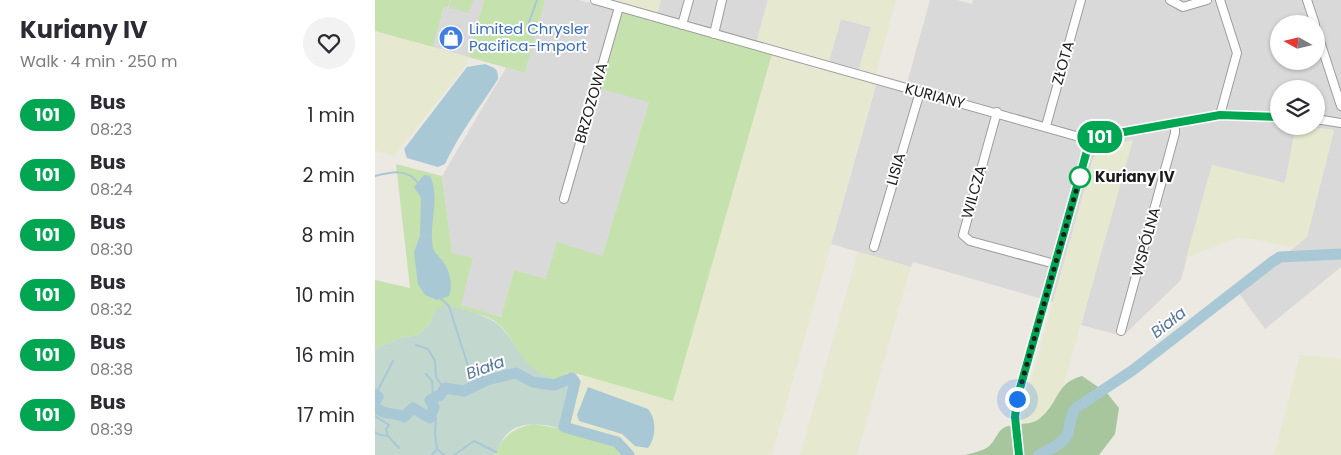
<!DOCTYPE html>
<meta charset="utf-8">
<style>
body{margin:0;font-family:Poppins,sans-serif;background:#f2f2f3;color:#2b2b33;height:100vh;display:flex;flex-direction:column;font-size:19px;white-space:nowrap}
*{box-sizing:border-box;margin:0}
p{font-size:16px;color:#7c7c81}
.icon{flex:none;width:28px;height:28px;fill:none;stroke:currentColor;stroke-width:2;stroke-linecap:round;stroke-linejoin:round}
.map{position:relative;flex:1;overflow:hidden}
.drawer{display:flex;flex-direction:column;background:#fff;width:375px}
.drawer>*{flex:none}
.badge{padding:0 10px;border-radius:16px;font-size:18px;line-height:32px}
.needle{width:32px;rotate:278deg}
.fabs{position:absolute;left:895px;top:15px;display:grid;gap:10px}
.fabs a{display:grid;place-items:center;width:55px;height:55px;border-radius:50%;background:#fff;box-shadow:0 1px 4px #0004;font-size:25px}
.you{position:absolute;width:25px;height:25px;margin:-12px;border:4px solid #fff;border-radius:50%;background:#1a73e8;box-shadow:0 0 0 8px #1a73e833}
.map>.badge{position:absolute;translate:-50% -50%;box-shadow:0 0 0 2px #fff}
.round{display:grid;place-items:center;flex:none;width:52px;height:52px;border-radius:26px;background:#f2f2f3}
.headline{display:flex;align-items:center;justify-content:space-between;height:85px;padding:0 20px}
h1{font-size:24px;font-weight:700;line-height:38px}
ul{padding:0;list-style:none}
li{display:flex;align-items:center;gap:15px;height:60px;padding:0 20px}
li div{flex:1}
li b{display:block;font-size:19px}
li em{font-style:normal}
li .badge{min-width:55px;font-weight:700;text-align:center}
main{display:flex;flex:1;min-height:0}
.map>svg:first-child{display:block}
.residential{fill:#dad9d9;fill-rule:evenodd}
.farmland{fill:#e6e9d0}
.grass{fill:#c5e1ae}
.forest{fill:#a7c69d}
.wetland{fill:#c2d8cf}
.water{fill:#a8c8d5}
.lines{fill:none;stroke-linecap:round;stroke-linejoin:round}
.stream{stroke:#a8c8d5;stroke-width:2}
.river{stroke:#a8c8d5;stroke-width:11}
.minor-casing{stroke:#9d9d9d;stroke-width:10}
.minor{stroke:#fff;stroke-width:8}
.line-casing{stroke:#fff;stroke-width:11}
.line{stroke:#00a651;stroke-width:8}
.walk{stroke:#1c1c1c;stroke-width:5;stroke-dasharray:0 9}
.stop-dot{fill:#fff;stroke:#00a651;stroke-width:2.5}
.labels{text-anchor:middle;stroke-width:4;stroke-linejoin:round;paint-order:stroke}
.shop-label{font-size:15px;fill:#366cbe;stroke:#fff;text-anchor:start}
.street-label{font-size:15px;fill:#1c1c1c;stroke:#fff}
.stop-label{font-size:15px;font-weight:bold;fill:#1c1c1c;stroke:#fff;text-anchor:start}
.water-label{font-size:16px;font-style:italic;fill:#55769f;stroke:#fff}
</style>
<main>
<section class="drawer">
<div class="headline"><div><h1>Kuriany IV</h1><p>Walk · 4 min · 250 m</p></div><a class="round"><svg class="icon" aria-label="heart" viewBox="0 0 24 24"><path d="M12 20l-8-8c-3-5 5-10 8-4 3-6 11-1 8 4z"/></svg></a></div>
<ul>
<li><span class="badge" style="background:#00a651;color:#fff">101</span><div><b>Bus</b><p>08:23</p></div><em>1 min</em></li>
<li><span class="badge" style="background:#00a651;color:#fff">101</span><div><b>Bus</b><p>08:24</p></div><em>2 min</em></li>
<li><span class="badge" style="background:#00a651;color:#fff">101</span><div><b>Bus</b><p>08:30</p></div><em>8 min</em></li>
<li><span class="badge" style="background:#00a651;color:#fff">101</span><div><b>Bus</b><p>08:32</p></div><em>10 min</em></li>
<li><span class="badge" style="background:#00a651;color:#fff">101</span><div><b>Bus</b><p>08:38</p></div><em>16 min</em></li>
<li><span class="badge" style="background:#00a651;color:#fff">101</span><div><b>Bus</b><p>08:39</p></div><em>17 min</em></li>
</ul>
</section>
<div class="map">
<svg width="966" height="455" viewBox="0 0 966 455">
<rect width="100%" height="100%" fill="#ece9e3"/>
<!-- residential -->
<path class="residential" d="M71,0H109L93,57L58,47Z
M170,0H204L245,11L274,102L227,256L171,279L139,270L126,317L85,305L98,259L77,253L67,176L131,68L150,73Z
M286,0H393L382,40L282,14Z
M555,0H582L597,4L598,0H966V267L890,329L863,292L932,237L959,130L923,126H941V89H904V126H921L910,183L837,165L806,280L748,336L706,325L757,140L718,159L678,302L538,262L536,267L456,244L504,75L532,83ZM904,24H941V61H904Z
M466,19L496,27L484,69L454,61Z"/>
<!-- farmland -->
<path class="farmland" d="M244,0H286L282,14L243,2Z
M393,0H521L501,74L484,69L496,27L466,19L454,61L382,40Z
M0,31L93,57V63L19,156L0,151Z
M397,54L436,65L437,68L444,71L448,68L501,83L397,455H260L246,440L193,425L207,375L298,401Z
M921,126L959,130L932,237L919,248L878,239L862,238L811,258L837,165L910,183Z
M758,140L689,384L675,409L665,418L660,422H648L649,405L718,159L727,145Z
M483,252L536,267L482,455H425Z
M925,355L966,358V455H899Z"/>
<!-- grass -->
<path class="grass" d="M0,0H75L73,7H69L58,47L0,31Z
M76,0H99L93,13L74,7Z
M109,0H170L150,73L93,57Z
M245,11L397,54L298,401L200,373H192L181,380C140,371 144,336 118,320C103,311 78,313 60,311L54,325L42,335L25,338L0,349V280L35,288L21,164L67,176L77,253L98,258L86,305L126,317L139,270L171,279L182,242L227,256L274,102L223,88Z
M158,424L187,429L193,425L246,440L260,455H119C128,436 138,428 158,424Z"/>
<!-- forest -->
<path class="forest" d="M707,376L732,393L744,408L740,434L724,455H590C597,453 607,451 613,447C620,442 622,431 630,427C641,422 655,426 664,419C684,404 680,383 707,376Z"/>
<!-- wetland -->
<path class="wetland" d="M68,305C79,306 115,317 123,324C149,350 144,371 188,381L193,378L200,380L189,427L187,429C170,424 146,420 132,434C127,439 123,449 119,455H0V349L25,338L42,335L54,325L60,311Z"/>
<!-- water -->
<path class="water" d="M110,64C120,69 123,67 123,79C105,107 84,134 70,164L63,167L32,158L29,149L92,67Z
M49,175L55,176C66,199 53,224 58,248C60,254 66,258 69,263C75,271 78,287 74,296L62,300L50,295L43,284L39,252L45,236L46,198L39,187Z
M213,387L273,409C282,420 281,437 273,448L260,446L247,434L204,421L202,415Z"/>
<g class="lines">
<!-- stream -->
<path class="stream" d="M152,28L162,0
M0,176C16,172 32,168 43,183
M65,298L74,306L99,385
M41,345L53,349L60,361L61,377L69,389
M51,374L57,381L58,397
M0,391L3,390L18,361
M0,416L14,425L11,429L13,436
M0,432L5,435L13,436L24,448
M62,449L69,455
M57,455L62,449L60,434L61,418L57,416
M79,455L99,441L121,452"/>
<!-- river -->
<path class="river" d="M0,394L3,397L0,402
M0,407C10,416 19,412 29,417L38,408L55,418L59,407L55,400L65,395L70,388L89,391L112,380L141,373L158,382L179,385L197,378L200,382L189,427L242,442L254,455
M664,455C673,450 688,444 692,435C696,426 694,416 701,408L758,370L897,262L905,257L966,254"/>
<defs>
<path id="minor" d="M220,0L715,140
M795,0L808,7L832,0
M932,0L940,24
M307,25L314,0
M941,29L966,106
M339,34L347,0
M622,112L588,235L595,241L680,264
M845,115L862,53L845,0
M941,119L966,123
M671,126L706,0
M715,140L721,137L845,115L904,117
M189,199L244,7
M499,247L545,92
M746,331L800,133V123
M644,455L640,417L642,399L715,140"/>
</defs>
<!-- minor casing -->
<use href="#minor" class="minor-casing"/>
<!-- minor -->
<use href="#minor" class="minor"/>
</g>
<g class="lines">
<defs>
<path id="line" d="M644,455L640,417L642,399L715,140L721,137L845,115L904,117"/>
</defs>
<!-- line casing -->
<use href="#line" class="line-casing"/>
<!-- line -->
<use href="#line" class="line"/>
<!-- walk -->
<path class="walk" d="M642,399L705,177"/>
</g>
<!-- icons -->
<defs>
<symbol id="shop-disc" viewBox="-11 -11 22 22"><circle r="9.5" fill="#3f7fe0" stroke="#fff"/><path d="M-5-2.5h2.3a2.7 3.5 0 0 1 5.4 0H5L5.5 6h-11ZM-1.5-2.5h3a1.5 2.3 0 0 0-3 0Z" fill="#fff"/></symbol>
</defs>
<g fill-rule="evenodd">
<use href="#shop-disc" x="62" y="24" width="28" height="28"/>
</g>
<!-- markers -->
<circle class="stop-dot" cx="705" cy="177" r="10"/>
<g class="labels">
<!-- shop labels -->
<g class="shop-label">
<text x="94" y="34">Limited Chrysler<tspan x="94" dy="17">Pacifica-Import</tspan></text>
</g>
<!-- street labels -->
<g class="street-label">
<text transform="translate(688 63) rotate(-74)" y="5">ZŁOTA</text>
<text transform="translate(560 96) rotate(15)" y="5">KURIANY</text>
<text transform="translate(216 103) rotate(-74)" y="5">BRZOZOWA</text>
<text transform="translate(521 169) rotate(-74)" y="5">LISIA</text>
<text transform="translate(599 192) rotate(-74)" y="5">WILCZA</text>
<text transform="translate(771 242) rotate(-75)" y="5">WSPÓLNA</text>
</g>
<!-- stop labels -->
<g class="stop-label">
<text x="720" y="182">Kuriany IV</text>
</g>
<!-- water labels -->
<g class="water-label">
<text transform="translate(793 322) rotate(-38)" y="6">Biała</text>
<text transform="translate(110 367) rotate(-20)" y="6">Biała</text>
</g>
</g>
</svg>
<div class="fabs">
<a><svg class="needle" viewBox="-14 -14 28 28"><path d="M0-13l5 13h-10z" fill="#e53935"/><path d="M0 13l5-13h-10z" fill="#7c7c81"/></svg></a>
<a><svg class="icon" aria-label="layers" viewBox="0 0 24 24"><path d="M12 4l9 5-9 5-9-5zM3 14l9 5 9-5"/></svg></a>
</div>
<div class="you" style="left:642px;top:399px"></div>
<b class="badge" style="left:725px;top:137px;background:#00a651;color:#fff">101</b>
</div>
</main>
